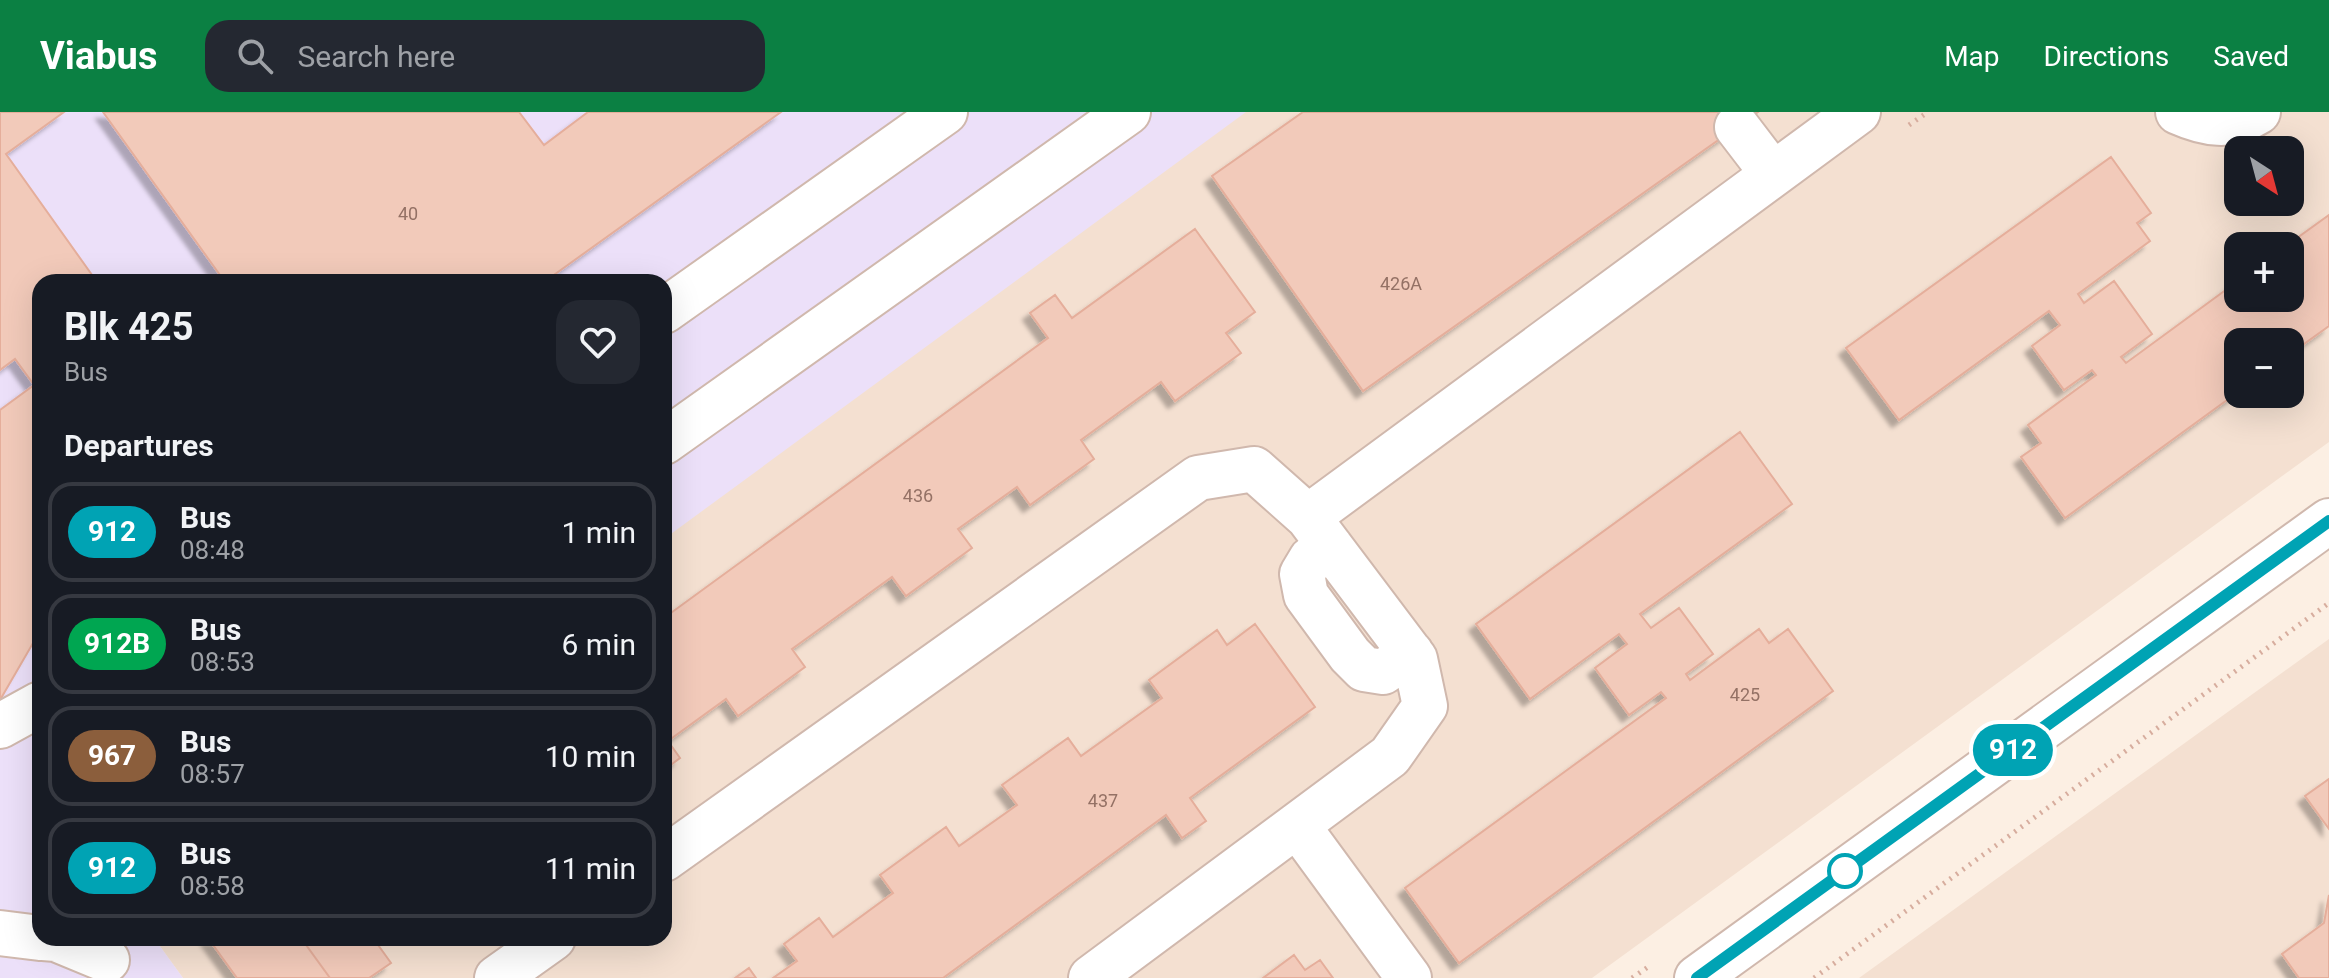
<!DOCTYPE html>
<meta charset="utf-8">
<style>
body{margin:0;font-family:Roboto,sans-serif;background:#242831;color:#f1f3f6;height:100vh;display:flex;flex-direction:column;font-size:30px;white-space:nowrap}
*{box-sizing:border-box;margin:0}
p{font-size:26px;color:#9ea1a6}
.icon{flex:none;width:44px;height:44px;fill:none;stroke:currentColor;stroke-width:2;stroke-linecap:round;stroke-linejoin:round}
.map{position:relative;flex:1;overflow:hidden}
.sheet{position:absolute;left:32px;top:162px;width:640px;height:672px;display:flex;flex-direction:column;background:#171b24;border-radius:24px;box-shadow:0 8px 32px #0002}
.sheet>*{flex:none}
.badge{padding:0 16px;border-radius:26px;font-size:28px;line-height:52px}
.needle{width:52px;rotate:144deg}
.tools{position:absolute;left:2224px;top:24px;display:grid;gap:16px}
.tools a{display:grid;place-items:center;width:80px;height:80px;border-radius:16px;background:#171b24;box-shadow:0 8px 32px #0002;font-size:40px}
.map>.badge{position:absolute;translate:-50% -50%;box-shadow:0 0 0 4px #fff}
h2{padding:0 32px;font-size:30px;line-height:72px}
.round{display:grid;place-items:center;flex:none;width:84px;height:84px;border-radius:24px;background:#242831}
.headline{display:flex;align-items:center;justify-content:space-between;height:136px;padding:0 32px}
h1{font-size:38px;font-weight:700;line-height:60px}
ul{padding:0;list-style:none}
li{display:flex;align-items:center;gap:24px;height:100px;margin:0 16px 12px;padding:0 16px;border:4px solid #363941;border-radius:24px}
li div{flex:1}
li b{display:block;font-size:30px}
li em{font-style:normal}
li .badge{min-width:88px;font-weight:700;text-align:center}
header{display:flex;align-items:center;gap:48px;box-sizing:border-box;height:112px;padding:0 40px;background:#0b8043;color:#fff}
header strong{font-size:38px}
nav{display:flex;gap:44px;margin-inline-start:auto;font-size:28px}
.search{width:560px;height:72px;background:#242831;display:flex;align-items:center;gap:20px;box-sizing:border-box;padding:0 28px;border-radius:24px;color:#9ea1a6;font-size:30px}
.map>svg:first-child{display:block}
.residential{fill:#f4e0d1;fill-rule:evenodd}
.education{fill:#ece0f9}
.building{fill:#f2caba;stroke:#e5ae9b;stroke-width:2;filter:url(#shadow)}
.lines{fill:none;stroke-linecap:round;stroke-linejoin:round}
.minor-casing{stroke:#d0b8ad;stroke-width:48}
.path{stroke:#d7ad9e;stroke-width:5;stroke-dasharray:2 6;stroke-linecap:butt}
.minor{stroke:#fff;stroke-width:44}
.line-casing{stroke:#fff;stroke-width:18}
.line{stroke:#00a3b4;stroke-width:12}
.stop-dot{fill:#fff;stroke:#00a3b4;stroke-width:4}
.labels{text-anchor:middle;stroke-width:7;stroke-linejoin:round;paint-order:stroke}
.number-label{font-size:18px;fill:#947165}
</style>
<header>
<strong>Viabus</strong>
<div class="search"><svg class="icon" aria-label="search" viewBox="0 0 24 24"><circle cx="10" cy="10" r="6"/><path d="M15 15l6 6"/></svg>Search here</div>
<nav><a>Map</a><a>Directions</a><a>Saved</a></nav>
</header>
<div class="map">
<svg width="2329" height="866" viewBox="0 0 2329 866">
<defs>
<filter id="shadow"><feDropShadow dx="-7" dy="7" stdDeviation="2" flood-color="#0004"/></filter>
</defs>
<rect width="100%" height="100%" fill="#fcefe3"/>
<!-- residential -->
<path class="residential" d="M1222,0H2329V330L1592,866H183L154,826H664V418ZM2238,38H2290V90H2238ZM2238,134H2290V186H2238ZM2238,230H2290V282H2238Z
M2329,527V866H1859Z"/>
<!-- education -->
<path class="education" d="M0,0H1246L664,427V170H40V826H154L183,866H0Z"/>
<!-- building -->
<path class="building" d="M0,0H64L6,42L97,170H40V519L0,588V298L34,273L15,247L0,258Z
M103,0H519L544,33L588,0H781L544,170H225Z
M1303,0H1758L1363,279L1212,64Z
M2111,45L2151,101L2137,111L2150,129L2078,182L2084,191L2114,169L2152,222L2121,245L2126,251L2238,169V186H2290V134H2286L2329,103V214L2290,242V230H2238V280L2065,406L2021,345L2041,331L2028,313L2096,263L2092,258L2064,278L2032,234L2060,213L2049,199L1899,308L1846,236Z
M1195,117L1255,200L1226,221L1241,241L1175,289L1161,270L1081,328L1094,347L1030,393L1017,375L958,417L972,436L906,484L892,465L792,537L805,555L738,604L726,587L668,629L680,646L664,658V506L1048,226L1030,201L1055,183L1072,206Z
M1740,320L1792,392L1640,502L1651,516L1679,496L1713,542L1686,562L1690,568L1759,517L1769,531L1788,517L1833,579L1459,851L1405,776L1666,586L1661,580L1629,603L1595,556L1627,532L1619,522L1530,587L1476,512Z
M1255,512L1315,595L1190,686L1206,709L1182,726L1166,703L943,866H773L797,849L784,832L819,806L833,825L893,781L880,763L946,715L959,734L1017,693L1002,673L1068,626L1081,644L1162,586L1149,568L1217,518L1227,533Z
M2329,667V717L2305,684Z
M2329,783V866H2299L2282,842L2324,811Z
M208,826H301L330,866H237Z
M301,826H373L391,851L369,866H330Z
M1294,843L1305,858L1320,848L1333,866H1263Z
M749,856L756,866H735Z"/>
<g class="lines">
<defs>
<path id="minor" d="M2178,0C2205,12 2231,17 2258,0
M1737,15L1773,62
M664,199L945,0
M664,330L1128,0
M1308,405L1858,0
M1330,434L1311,447L1302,462L1306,483L1350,543L1364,557L1383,560L1411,541
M0,614L40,592
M1297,713L1409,866
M664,747L1198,366L1254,357L1308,405L1415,547L1425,594L1390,644L1091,866
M0,821L40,826
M43,826L56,827L107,848
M497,866L553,826
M1697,866L2329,409"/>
</defs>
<!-- minor casing -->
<use href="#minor" class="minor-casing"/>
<!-- path -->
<path class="path" d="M1909,13L1928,0
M1632,866L1648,855
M1814,866L2329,491"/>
<!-- minor -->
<use href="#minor" class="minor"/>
</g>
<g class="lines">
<defs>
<path id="line" d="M1697,866L2329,409"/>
</defs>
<!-- line casing -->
<use href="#line" class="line-casing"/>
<!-- line -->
<use href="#line" class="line"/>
</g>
<!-- markers -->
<circle class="stop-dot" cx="1845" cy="759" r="16"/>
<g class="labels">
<!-- number labels -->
<g class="number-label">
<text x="408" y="108">40</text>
<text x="1401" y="178">426A</text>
<text x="918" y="390">436</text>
<text x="1745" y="589">425</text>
<text x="1103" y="695">437</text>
</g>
</g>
</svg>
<div class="tools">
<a><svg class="needle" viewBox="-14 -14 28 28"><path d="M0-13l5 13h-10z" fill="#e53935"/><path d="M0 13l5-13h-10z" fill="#9ea1a6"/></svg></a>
<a>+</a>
<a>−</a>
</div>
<b class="badge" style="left:2013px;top:638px;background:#00a3b4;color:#fff">912</b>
<section class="sheet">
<div class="headline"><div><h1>Blk 425</h1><p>Bus</p></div><a class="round"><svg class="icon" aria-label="heart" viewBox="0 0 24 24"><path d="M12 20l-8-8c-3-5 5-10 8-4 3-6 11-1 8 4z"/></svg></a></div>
<h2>Departures</h2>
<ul>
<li><span class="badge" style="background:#00a3b4;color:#fff">912</span><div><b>Bus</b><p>08:48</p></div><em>1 min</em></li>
<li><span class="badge" style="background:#00a651;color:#fff">912B</span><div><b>Bus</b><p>08:53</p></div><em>6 min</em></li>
<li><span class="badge" style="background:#8b5e3c;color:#fff">967</span><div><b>Bus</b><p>08:57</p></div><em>10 min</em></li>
<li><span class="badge" style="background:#00a3b4;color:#fff">912</span><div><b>Bus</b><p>08:58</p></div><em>11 min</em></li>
</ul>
</section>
</div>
